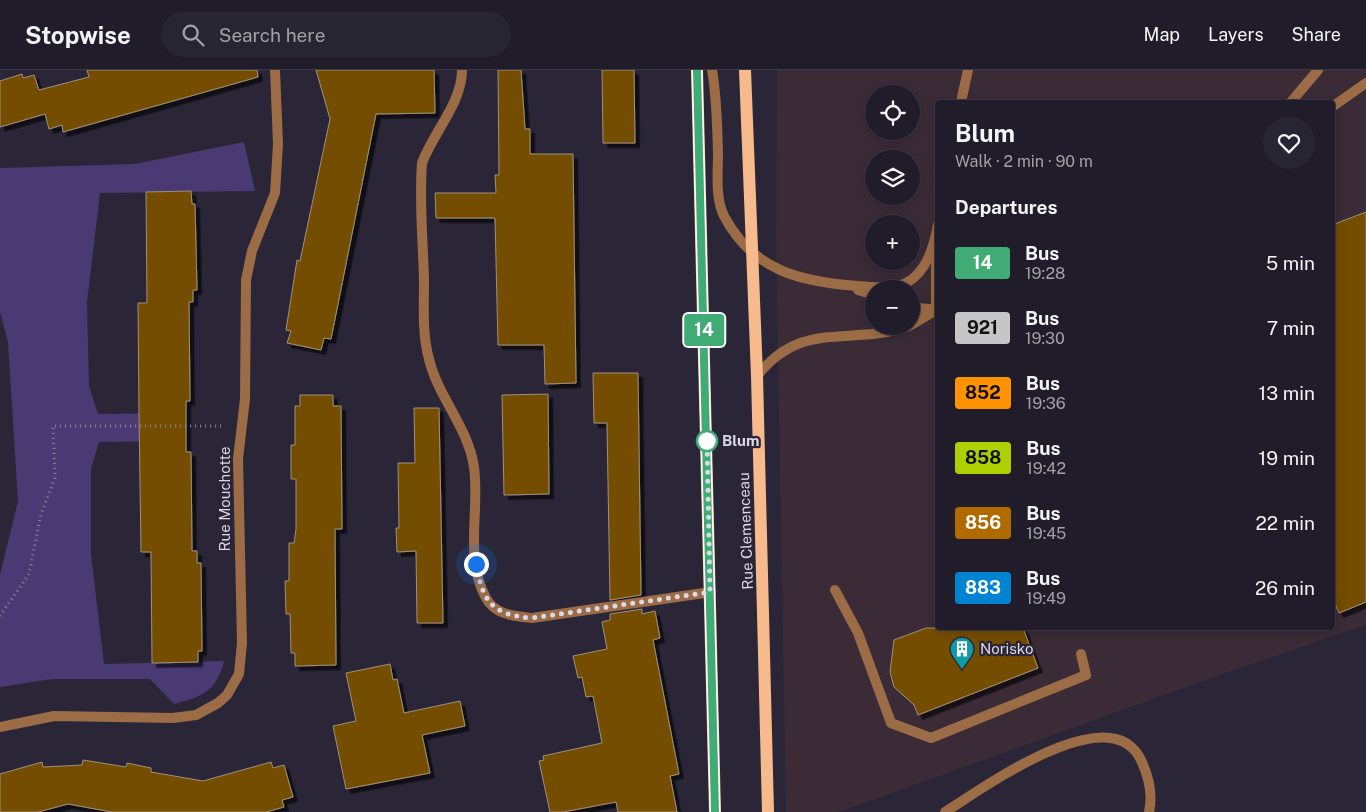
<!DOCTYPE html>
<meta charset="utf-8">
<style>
body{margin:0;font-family:"Public Sans",sans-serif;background:#282532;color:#f1f3f6;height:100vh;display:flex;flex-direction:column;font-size:19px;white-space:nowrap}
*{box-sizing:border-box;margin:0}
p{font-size:16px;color:#a2a1a8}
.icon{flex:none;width:28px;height:28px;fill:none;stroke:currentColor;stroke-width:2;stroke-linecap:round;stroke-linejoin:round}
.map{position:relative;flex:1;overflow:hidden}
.side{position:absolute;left:935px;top:30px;width:400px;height:530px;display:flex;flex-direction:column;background:#201c2a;border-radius:5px;box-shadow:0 2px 12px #0003,0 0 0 1px #3d3a47}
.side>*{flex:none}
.badge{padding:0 10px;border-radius:4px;font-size:18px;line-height:32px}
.tools{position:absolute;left:865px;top:15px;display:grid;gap:10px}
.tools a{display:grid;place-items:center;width:55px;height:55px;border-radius:50%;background:#201c2a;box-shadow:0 2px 12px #0003,0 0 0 1px #3d3a47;font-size:25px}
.you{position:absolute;width:25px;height:25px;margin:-12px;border:4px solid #fff;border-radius:50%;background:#1a73e8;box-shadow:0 0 0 8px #1a73e833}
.map>.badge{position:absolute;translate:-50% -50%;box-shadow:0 0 0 2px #fff}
h2{padding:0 20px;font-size:19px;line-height:45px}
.round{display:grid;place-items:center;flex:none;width:52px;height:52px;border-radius:26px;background:#282532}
.headline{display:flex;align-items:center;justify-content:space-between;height:85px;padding:0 20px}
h1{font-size:24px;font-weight:700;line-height:38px}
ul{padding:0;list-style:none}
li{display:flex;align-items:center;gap:15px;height:65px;padding:0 20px}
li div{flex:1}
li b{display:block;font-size:19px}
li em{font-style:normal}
li .badge{min-width:55px;font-weight:700;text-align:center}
header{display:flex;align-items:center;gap:30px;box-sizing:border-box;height:70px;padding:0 25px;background:#201c2a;border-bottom:1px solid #3d3a47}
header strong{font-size:24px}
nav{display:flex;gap:28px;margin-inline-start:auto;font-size:18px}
.search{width:350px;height:45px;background:#282532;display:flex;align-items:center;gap:12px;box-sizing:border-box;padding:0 18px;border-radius:28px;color:#a2a1a8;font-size:19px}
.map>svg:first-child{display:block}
.commercial{fill:#3a2b37;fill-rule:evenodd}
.green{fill:#4a3a73}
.building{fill:#754d00;stroke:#9f917c;filter:url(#shadow)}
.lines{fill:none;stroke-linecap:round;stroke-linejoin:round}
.path{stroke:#898595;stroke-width:3;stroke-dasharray:1 4;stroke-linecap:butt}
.lane{stroke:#9c6c46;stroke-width:10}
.street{stroke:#9c6c46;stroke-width:10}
.primary{stroke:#f6ba8c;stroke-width:12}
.line-casing{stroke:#fff;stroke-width:11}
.line{stroke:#40ab75;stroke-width:8}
.walk{stroke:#dcd9e6;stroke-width:5;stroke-dasharray:0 9}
.stop-dot{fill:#fff;stroke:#40ab75;stroke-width:2.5}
.labels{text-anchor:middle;stroke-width:4.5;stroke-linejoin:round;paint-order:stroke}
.stop-label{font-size:15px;font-weight:bold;fill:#dcd9e6;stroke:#2a2638;text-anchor:start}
.street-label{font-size:15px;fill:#dcd9e6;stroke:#2a2638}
.poi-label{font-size:15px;fill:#dcd9e6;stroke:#2a2638;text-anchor:start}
</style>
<header>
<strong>Stopwise</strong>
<div class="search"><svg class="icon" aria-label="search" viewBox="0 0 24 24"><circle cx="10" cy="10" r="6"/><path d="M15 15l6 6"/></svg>Search here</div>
<nav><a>Map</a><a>Layers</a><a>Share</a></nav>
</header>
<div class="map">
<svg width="1366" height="742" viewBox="0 0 1366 742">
<defs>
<filter id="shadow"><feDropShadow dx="4.5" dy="4.5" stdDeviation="0" flood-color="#0009"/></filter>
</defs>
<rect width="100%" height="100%" fill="#2a2638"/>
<!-- commercial -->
<path class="commercial" d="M777,0H1366V555L1214,607L839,742H786L776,165ZM874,24H911V61H874ZM938,32H1332V558H938ZM874,89H911V126H874ZM874,154H911V191H874ZM874,219H911V256H874Z"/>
<!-- green -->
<path class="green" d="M244,72L255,121L100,123L87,232L89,316L98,344L185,343L186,371L99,372L91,399V484L104,594L224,591C217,621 202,627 174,634L150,609H52L0,617V505L18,431L8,272L0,242V98L135,94Z"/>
<!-- building -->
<path class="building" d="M87,0H257L258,7L63,62L62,55L49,59L45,44L0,57V11L22,4L23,8L34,5L39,20L89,7Z
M316,0H434L435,43L376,44L331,269L324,268L321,280L287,273L291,261L286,260L297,190L300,191L330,49Z
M498,0H521L525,59H530V84H573L576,313L545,314L544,275H498L495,148H436L435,123H496L495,105H499Z
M602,0H634L635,73H603Z
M191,121L192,134H195L197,220H193V232H189L190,331H186V382H191L192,481H197V493H201L202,581H198V592L152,593L151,482H141L139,343L138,233H147L146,122Z
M1366,142V532L1339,543L1332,527V155Z
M593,303H638L641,525L610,530L607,353H594Z
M548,324L549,424L504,425L502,325Z
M300,325H333V336H341L342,459H335L336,595L295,596V583H291L290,544H286L285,511H289V473H294L296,459V409H291V375H295V336H300Z
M414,338H439L443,553H417L416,481L397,482L396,458H399L398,393H415Z
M642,539V544L655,541L660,568L653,570L679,704L670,706L677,742H618L616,732L563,742H550L539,691L544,690L543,686L602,673L593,626L586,627L582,607L578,608L573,586L607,579L602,552L610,550V544Z
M926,558H1023L1038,598L918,645L914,635L894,617L890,602L894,570Z
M390,594L393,610L397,609L404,643L460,631L465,656L422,665L430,703L346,719L333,656L356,651L346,603Z
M83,690L126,697L127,693L151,698V702L203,711L271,692L273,698L284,695L293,727L282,730L284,737L266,742H112L68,734L38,742H0V704L42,692L43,697L82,695Z"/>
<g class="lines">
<!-- path -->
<path class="path" d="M0,546L29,504L41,444L55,408L53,356H221"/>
<!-- lane -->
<path class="lane" d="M462,0C462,33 433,63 422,93C419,132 423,171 424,210C424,236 422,264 429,289C438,327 468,357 474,397C480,439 464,489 486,528C495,545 514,546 532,548L711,522
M712,0C717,28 717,55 718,83C718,103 715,128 724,146C753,201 801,212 858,216C873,217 892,220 906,213C927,202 934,176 938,155
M961,32L968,0
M1291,32L1318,0
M858,220L874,225
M911,237L936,240V175
M911,255L938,239
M757,306C803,248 850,277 909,256
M835,520L858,563L891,653L931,668L1086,605L1081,584
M945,742C982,719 1110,625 1141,690C1149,707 1153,724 1149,742"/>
<!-- street -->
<path class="street" d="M1332,37L1366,13
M0,657L54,646L173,648L196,645L218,633L227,625L239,604L242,573L238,389L245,329L246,210L252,181L275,123L278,74L275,0"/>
<!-- primary -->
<path class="primary" d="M697,0L715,742
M745,0L757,306L768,742"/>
</g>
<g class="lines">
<defs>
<path id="line" d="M697,0L715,742"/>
</defs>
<!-- line casing -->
<use href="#line" class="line-casing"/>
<!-- line -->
<use href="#line" class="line"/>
<!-- walk -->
<path class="walk" d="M476,494C483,532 492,545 532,548L710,522L707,371"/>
</g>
<!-- icons -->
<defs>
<symbol id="building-pin" viewBox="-11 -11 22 30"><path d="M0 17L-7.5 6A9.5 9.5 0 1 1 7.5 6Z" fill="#0f9aa8" stroke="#2a2638"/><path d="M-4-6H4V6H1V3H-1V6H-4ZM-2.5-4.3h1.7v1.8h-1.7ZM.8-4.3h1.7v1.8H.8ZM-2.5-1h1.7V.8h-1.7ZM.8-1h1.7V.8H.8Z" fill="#fff"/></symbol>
</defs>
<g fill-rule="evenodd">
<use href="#building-pin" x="948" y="565" width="28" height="38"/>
</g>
<!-- markers -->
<circle class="stop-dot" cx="707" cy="371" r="10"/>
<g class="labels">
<!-- stop labels -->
<g class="stop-label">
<text x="722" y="376">Blum</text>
</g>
<!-- street labels -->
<g class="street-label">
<text transform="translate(225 429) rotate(-90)" y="5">Rue Mouchotte</text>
<text transform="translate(746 461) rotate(-92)" y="5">Rue Clemenceau</text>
</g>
<!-- poi labels -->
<g class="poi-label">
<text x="980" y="584">Norisko</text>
</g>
</g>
</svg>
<div class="tools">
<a><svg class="icon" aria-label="locate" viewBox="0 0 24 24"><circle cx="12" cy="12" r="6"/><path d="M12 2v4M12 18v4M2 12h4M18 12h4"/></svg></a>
<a><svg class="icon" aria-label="layers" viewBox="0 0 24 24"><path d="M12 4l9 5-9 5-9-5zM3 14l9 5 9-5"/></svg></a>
<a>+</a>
<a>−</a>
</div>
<div class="you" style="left:476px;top:494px"></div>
<b class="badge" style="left:704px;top:260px;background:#40ab75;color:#fff">14</b>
<section class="side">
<div class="headline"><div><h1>Blum</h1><p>Walk · 2 min · 90 m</p></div><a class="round"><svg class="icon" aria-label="heart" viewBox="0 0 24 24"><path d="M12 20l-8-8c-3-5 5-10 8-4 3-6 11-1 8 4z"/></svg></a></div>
<h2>Departures</h2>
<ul>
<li><span class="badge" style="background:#40ab75;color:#fff">14</span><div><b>Bus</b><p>19:28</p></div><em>5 min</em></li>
<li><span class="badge" style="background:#c6c6c6;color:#111">921</span><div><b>Bus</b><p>19:30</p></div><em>7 min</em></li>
<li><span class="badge" style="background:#ff9200;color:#111">852</span><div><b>Bus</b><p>19:36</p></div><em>13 min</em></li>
<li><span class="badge" style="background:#aecf00;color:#111">858</span><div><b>Bus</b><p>19:42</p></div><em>19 min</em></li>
<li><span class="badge" style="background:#b06b00;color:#fff">856</span><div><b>Bus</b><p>19:45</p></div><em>22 min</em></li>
<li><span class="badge" style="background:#0084d1;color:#fff">883</span><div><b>Bus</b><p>19:49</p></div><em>26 min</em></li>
</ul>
</section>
</div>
